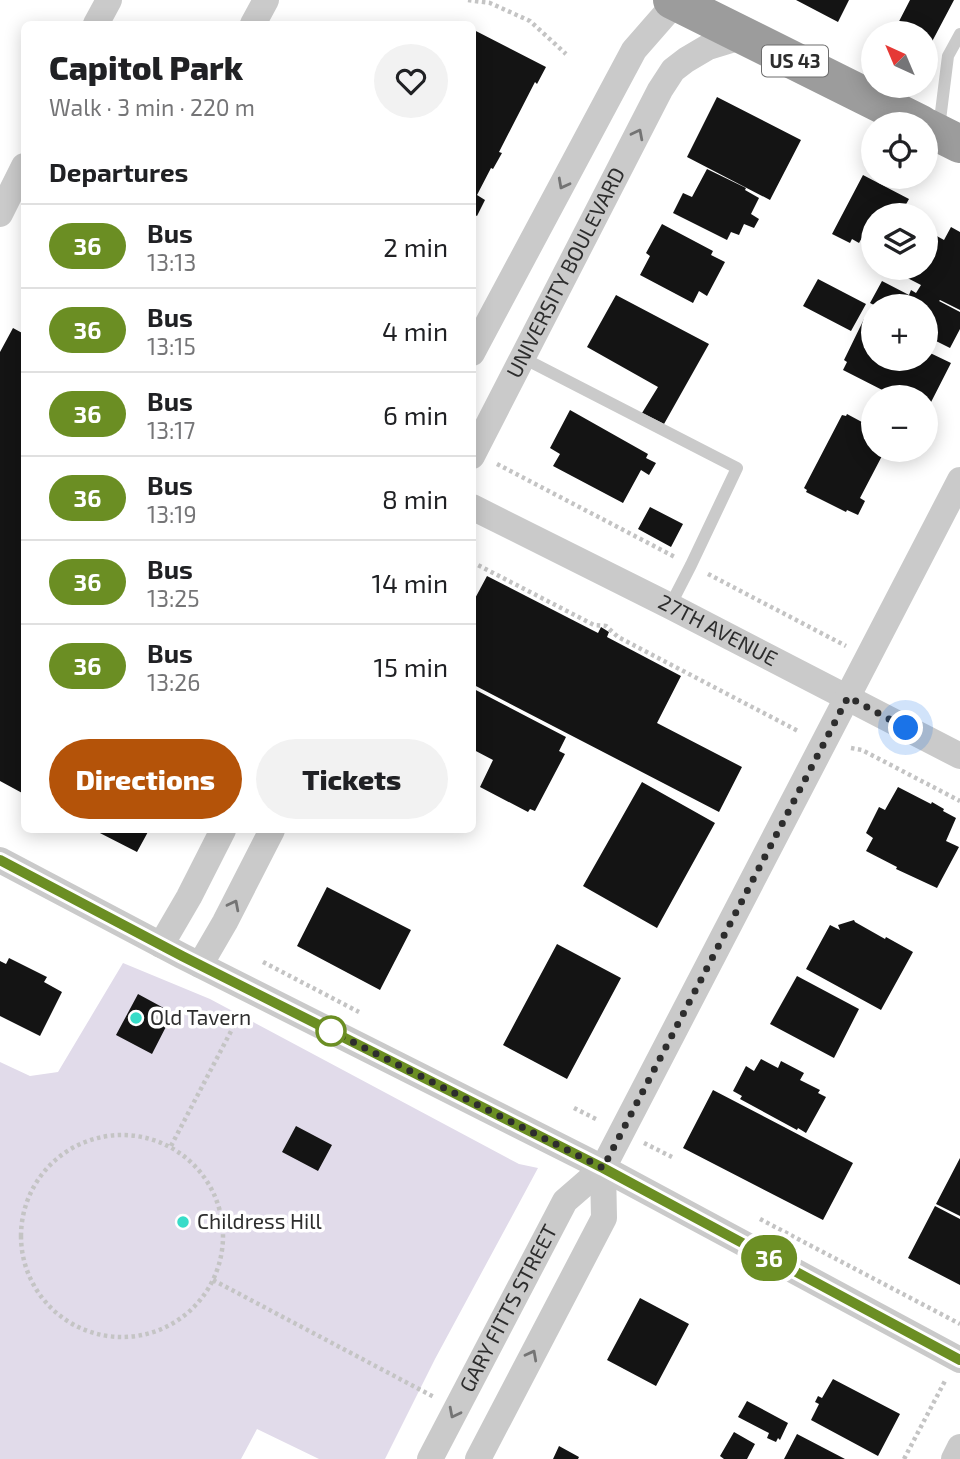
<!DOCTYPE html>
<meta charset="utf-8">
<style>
body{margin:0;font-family:"Exo 2",sans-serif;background:#f2f2f2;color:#202124;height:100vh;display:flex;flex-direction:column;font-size:26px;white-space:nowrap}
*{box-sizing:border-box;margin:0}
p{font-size:23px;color:#757577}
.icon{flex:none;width:38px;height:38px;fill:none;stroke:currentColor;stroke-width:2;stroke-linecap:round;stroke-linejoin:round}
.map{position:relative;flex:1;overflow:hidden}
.sheet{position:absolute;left:21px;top:21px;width:455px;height:812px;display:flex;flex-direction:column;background:#fff;border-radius:10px;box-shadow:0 4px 18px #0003}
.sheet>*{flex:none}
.badge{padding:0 14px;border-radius:23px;font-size:24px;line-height:46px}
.needle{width:46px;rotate:316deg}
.buttons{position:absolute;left:861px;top:21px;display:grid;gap:14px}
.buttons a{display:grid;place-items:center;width:77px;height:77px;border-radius:50%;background:#fff;box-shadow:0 4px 18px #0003;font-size:35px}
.you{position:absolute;width:35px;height:35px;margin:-18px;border:5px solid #fff;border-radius:50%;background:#1a73e8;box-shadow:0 0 0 10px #1a73e833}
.map>.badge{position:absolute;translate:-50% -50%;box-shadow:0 0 0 4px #fff}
h2{padding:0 28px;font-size:26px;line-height:63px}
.round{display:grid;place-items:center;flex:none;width:74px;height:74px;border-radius:37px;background:#f2f2f2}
.overview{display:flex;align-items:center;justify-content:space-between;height:119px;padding:0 28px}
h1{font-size:33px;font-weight:800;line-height:52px}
.cta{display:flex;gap:14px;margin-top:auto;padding:14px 28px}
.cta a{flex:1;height:80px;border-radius:42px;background:#b45309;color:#fff;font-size:28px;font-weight:800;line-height:80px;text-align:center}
.cta a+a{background:#f2f2f2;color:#202124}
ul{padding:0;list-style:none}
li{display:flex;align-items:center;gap:21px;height:84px;padding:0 28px;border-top:2px solid #e0e0e0}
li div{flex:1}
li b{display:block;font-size:26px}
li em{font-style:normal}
li .badge{min-width:77px;font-weight:700;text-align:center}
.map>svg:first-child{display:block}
.green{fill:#e1dbea}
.building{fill:#141414}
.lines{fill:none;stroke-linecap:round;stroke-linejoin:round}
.path{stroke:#c4c4c4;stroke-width:4.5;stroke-dasharray:3.5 3.5;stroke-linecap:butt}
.service{stroke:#cacaca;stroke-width:12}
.minor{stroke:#cacaca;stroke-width:26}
.trunk{stroke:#9c9c9c;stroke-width:38}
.oneway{stroke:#747474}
.line-casing{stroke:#fff;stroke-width:16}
.line{stroke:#6b8e23;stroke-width:10}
.walk{stroke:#2d2d2d;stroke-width:7;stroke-dasharray:0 12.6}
.poi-dot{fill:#37dcc8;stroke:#fff;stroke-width:2.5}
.stop-dot{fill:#fff;stroke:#6b8e23;stroke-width:3.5}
.labels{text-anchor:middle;stroke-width:7;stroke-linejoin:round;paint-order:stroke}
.shield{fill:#fff;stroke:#6c6c6c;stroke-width:2}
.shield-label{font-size:19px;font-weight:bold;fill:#2d2d2d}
.street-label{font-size:21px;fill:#2d2d2d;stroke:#fff}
.poi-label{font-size:21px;fill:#2d2d2d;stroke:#fff;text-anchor:start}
</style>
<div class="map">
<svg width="960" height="1459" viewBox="0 0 960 1459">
<rect width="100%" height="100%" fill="#fff"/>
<!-- green -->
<path class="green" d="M123,963L210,999L519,1164L538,1168L435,1359L385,1459H319L257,1429L241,1459H0V1062L30,1076L58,1072Z"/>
<!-- building -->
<path class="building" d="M796,0H849L838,22Z
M910,0H954L926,53V33H893Z
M472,29L546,67L537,84L535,82L499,152L502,153L493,169L491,168L477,195L485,200L477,216L475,215L472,220Z
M717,97L801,140L770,200L687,157Z
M707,169L746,188L745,190L759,198L751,214L759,219L754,228L744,224L739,235L731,232L727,240L673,213L683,193L692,197Z
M863,175L909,199L900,215H873V227L869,225L859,243L852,239L850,243L832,234Z
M662,224L713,251L711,255L725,262L707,296L699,291L693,303L640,275L650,256L646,253Z
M951,227L960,232V310L940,300L939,301L960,312V329L950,348L926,336V306H876L870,303L882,281L909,295L911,290L916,293L921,285L888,268H926V230L944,240Z
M818,279L866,304L851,331L803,306Z
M616,295L709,344L664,424L642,413L658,387L587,347Z
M864,319L873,324V359H926V351L951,363L926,412V397H896L843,370L847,362L844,360Z
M13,328L24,334V794L0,781V352Z
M570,410L648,454L646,458L656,463L649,475L641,470L623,503L553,466L560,454L550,448Z
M847,414L873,428V450H891L888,457L883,454L860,498L865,501L858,515L847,510L846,512L806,492L807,490L804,488L842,415L846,416Z
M650,507L683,524L671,547L638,529Z
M487,576L598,633L601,627L609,632L607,637L681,676L657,723L742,767L719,812L472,684V604Z
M472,688L566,737L559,751L565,754L535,811L530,809L528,812L480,787L493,760L472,749Z
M642,782L715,823L657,928L583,886Z
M898,787L931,804L932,802L944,809L943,811L956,818L946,841L959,847L937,888L896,869L897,867L866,851L873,838L866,833L879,807L885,810Z
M94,830H149L137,852Z
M327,887L411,930L380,990L297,946Z
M854,920L855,922L885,939L886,937L913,952L881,1010L806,969L830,925L840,930L838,925Z
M557,944L621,978L567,1079L503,1045Z
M9,958L47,977L44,982L62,992L40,1036L0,1016V961L6,964Z
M797,976L859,1009L834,1058L770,1024Z
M138,994L173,1013L152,1054L116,1035Z
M761,1059L778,1068L781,1061L804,1073L800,1080L820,1090L818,1093L826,1097L806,1133L798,1128L797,1130L740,1099L742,1096L733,1091L746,1066L754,1071Z
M713,1090L853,1163L823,1220L683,1148Z
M296,1126L332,1145L318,1171L282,1152Z
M960,1158V1216L936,1204Z
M935,1206L960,1219V1285L908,1258Z
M640,1298L689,1324L656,1386L607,1360Z
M833,1379L900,1414L878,1456L811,1420L819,1404L815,1402L818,1396L822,1398Z
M747,1401L788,1423L780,1440L778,1438L776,1442L767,1438L769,1433L738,1417Z
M734,1432L755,1444L747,1459H724L720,1456Z
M797,1434L845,1459H784Z
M559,1446L579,1457L578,1459H553Z"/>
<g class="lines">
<!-- path -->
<path class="path" d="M468,0L490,3L530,21L566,54
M497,464L675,557
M472,562L594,625L606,626L618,637L800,732
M708,574L846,646
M851,748L862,750L960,801
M263,962L359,1012
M574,1108L598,1120
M21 1236a101 101 0 1 1 202 0a101 101 0 1 1-202 0Z
M644,1143L672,1157
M171,1146L240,1014
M760,1219L960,1324
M213,1280L434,1397
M904,1459L946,1379"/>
<!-- service -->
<path class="service" d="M939,128L948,56L960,34
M523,358L737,468L691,565L670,606"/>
<!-- minor -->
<g class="minor">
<path d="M96,24L109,0"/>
<path d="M253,24L266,0"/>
<path d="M0,214L24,166"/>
<path d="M472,353L634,50L676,2"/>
<path id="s1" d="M472,456L660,90L673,70L686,60L708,47L744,36"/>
<path id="s2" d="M472,507L670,606L960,756"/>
<path d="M0,860L182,956L603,1168L960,1360"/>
<path d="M161,945L189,897L223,830"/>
<path d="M200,965L225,922L272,830"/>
<path id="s3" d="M430,1459L565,1201L603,1168L960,480"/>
<path d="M478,1459L604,1218L603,1168"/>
<path d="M954,1459L960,1447"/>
</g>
<!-- trunk -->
<path class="trunk" d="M672,0L921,124
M926,127L960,144"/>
</g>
<!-- one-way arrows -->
<defs><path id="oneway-chevron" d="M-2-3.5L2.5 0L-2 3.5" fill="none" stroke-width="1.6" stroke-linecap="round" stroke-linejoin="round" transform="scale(1.75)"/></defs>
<g class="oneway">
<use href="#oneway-chevron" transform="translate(638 134) rotate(-63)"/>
<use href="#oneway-chevron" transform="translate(563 184) rotate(118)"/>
<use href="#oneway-chevron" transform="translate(234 905) rotate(-63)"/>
<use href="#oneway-chevron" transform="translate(532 1355) rotate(-62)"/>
<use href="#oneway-chevron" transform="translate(454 1413) rotate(117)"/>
</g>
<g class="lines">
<defs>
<path id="line" d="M0,860L182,956L603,1168L960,1360"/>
</defs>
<!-- line casing -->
<use href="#line" class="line-casing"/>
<!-- line -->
<use href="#line" class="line"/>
<!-- walk -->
<path class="walk" d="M331,1031L603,1168L848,697L906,728"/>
</g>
<!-- markers -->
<g class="poi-dot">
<circle cx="136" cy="1018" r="7"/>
<circle cx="183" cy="1222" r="7"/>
</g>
<circle class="stop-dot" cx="331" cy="1031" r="14"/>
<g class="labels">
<!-- shield labels -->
<rect class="shield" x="762" y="45.5" width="66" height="31" rx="5"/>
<g class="shield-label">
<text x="795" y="68">US 43</text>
</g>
<!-- street labels -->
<g class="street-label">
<text dy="7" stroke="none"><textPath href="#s1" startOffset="206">UNIVERSITY BOULEVARD</textPath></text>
<text dy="7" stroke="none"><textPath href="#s2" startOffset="275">27TH AVENUE</textPath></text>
<text dy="7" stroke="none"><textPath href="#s3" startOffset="170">GARY FITTS STREET</textPath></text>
</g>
<!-- poi labels -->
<g class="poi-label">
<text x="150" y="1025">Old Tavern</text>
<text x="197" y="1229">Childress Hill</text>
</g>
</g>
</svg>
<div class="buttons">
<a><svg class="needle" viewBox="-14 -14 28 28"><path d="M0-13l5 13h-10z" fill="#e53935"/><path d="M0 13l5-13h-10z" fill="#757577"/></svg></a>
<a><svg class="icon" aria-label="locate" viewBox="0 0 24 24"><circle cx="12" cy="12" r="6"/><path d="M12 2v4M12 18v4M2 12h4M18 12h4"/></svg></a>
<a><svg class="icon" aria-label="layers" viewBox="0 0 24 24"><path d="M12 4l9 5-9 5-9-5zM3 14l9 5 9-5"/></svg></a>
<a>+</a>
<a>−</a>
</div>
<div class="you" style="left:906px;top:728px"></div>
<b class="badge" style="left:769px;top:1258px;background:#6b8e23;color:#fff">36</b>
<section class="sheet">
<div class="overview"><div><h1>Capitol Park</h1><p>Walk · 3 min · 220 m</p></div><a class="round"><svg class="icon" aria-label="heart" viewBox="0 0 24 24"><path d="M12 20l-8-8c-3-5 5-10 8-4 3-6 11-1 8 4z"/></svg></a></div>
<h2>Departures</h2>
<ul>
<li><span class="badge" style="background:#6b8e23;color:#fff">36</span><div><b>Bus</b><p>13:13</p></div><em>2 min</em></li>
<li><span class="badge" style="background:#6b8e23;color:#fff">36</span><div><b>Bus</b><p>13:15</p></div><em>4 min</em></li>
<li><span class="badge" style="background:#6b8e23;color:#fff">36</span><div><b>Bus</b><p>13:17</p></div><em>6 min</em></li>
<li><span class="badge" style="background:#6b8e23;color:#fff">36</span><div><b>Bus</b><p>13:19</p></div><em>8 min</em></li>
<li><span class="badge" style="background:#6b8e23;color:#fff">36</span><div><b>Bus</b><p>13:25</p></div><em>14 min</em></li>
<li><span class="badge" style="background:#6b8e23;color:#fff">36</span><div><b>Bus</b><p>13:26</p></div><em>15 min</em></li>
</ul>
<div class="cta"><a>Directions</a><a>Tickets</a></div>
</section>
</div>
